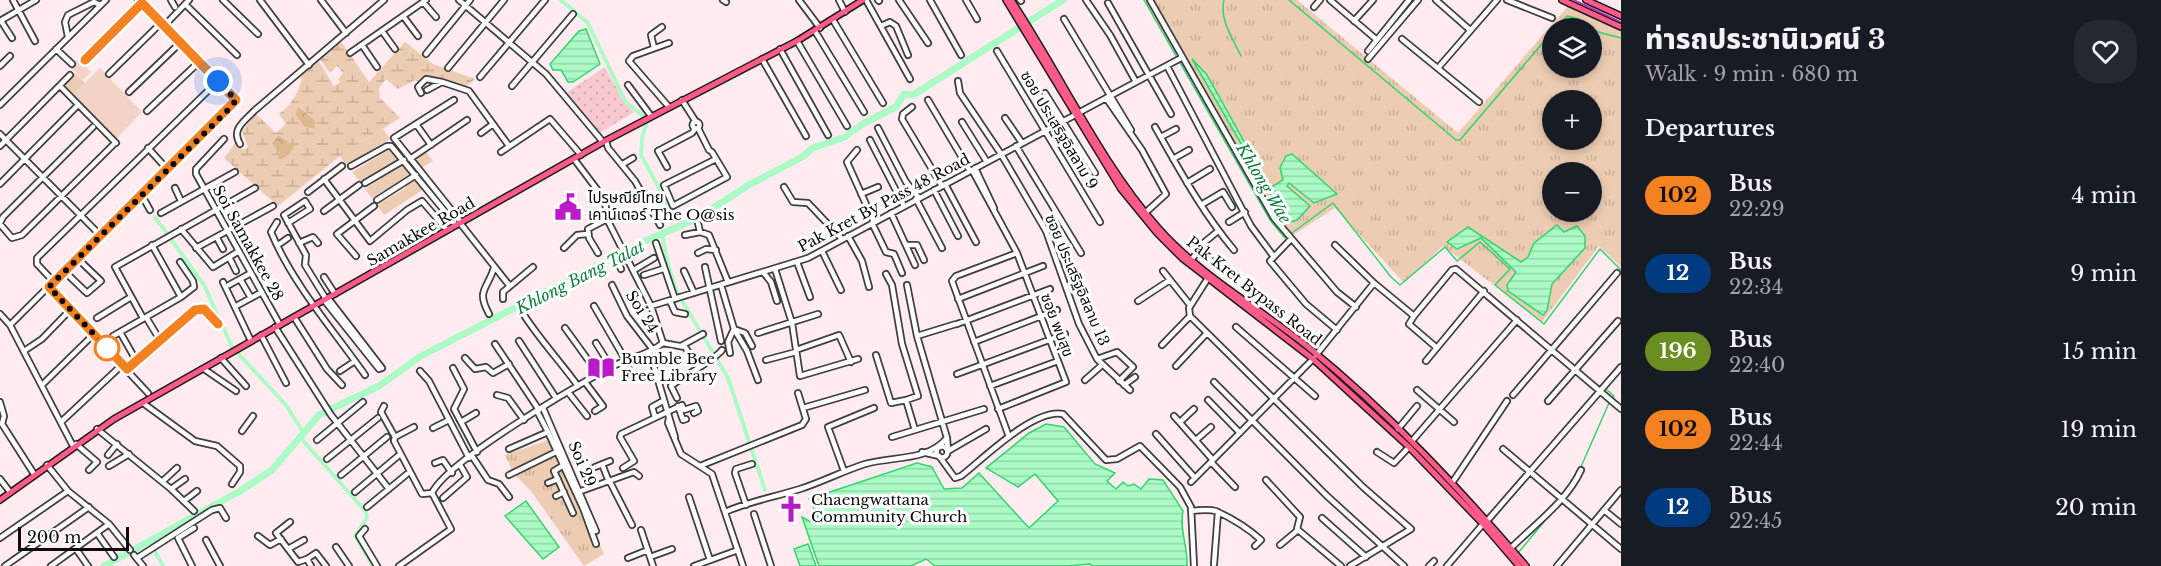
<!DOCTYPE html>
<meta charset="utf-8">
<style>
body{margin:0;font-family:"Libre Baskerville","Noto Sans Thai",serif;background:#242831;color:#f1f3f6;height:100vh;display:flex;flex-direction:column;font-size:22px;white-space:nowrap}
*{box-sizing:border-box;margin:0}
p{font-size:20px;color:#9ea1a6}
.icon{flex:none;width:33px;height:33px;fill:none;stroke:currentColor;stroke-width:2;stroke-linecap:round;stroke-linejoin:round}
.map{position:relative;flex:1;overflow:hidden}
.sheet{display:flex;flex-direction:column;background:#171b24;width:540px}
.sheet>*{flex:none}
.badge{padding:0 12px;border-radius:20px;font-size:21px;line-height:39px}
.fabs{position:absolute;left:1542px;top:18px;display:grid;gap:12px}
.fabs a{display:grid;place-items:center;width:60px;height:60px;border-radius:50%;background:#171b24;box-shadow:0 3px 9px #0003;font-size:30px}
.scale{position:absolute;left:18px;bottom:15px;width:111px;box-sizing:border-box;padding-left:6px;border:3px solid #0c0c0c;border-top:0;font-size:16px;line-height:21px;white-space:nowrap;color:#0c0c0c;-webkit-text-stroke:4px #fff;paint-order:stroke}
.you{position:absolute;width:30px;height:30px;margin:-15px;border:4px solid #fff;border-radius:50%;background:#1a73e8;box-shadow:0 0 0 9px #1a73e833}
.map>.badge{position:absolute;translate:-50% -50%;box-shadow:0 0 0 3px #fff}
h2{padding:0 24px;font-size:22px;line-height:54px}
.round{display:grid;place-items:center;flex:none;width:63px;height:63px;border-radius:24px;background:#242831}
.head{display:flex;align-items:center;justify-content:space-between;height:102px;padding:0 24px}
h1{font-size:28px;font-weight:800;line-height:45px}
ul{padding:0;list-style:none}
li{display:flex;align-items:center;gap:18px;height:78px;padding:0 24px}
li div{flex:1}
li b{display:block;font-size:22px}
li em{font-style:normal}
li .badge{min-width:66px;font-weight:700;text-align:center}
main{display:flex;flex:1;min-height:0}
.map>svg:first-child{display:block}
.farmland{fill:url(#farmland-dots)}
.grass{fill:url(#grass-tufts);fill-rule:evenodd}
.forest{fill:url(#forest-crowns)}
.wetland{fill:url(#wetland-marsh);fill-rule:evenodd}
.park{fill:#ecccb2}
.pitch{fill:#f3d3c5}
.water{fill:url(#water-rules);stroke:#2ed76c;stroke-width:1.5}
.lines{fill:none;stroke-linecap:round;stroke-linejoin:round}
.stream{stroke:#2ed76c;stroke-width:1.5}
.canal{stroke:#acfbc7;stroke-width:4}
.river{stroke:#acfbc7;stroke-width:7}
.minor-casing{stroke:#3f3f3f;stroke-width:8}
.major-casing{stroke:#1d1d1d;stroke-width:8}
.minor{stroke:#fff;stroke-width:4.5}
.major{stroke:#ff5b88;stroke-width:5}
.rail{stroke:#b91bc6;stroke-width:1.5}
.line-casing{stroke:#fff;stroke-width:14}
.line{stroke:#f58220;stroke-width:9}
.walk{stroke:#0c0c0c;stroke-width:6;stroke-dasharray:0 10.8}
.stop-dot{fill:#fff;stroke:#f58220;stroke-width:3}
.labels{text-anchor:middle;stroke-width:6;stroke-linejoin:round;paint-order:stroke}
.street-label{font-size:15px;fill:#0c0c0c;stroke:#fff}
.poi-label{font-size:15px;fill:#0c0c0c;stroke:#fff;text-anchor:start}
.water-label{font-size:16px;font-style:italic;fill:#0e823c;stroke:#fff}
</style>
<main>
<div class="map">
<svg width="1621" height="566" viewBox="0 0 1621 566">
<defs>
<pattern id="farmland-dots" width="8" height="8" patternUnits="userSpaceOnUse" patternTransform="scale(1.5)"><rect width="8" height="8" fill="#f7c9cf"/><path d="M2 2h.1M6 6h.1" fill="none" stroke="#d3abb1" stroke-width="1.8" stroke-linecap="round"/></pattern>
<pattern id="grass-tufts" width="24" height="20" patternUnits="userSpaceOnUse" patternTransform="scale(1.5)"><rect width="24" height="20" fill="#ecccb2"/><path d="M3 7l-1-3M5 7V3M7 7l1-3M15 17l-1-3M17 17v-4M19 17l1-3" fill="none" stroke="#c9ae98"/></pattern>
<pattern id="forest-crowns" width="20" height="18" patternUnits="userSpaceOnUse" patternTransform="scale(1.5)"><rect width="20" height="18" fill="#deb990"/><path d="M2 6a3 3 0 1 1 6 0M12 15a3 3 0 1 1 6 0" fill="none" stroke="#bd9e7b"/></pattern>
<pattern id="wetland-marsh" width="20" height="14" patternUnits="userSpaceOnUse" patternTransform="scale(1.5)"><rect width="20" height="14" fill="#ecccb2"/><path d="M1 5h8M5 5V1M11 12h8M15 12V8" fill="none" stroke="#c9ae98"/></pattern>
<pattern id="water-rules" width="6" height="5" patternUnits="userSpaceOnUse" patternTransform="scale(1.5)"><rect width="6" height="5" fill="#acfbc7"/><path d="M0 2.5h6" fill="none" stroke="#93d6aa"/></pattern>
</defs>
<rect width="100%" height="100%" fill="#ffebf0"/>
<!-- farmland -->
<path class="farmland" d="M605,67L624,102L634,112L600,133L566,93Z"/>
<!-- grass -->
<path class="grass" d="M1154,0H1297L1458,133L1568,6L1621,31V267L1599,246L1542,322L1443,246L1404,283L1335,208L1290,237ZM1552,28H1592V68H1552ZM1552,100H1592V140H1552ZM1552,172H1592V212H1552Z
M553,436L604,554L584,566L531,491L514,474L505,455L543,442Z"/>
<!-- forest -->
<path class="forest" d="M298,106L315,120V129L304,127L295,114Z
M278,135L295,146C290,153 286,161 277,159V150L272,144Z"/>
<!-- wetland -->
<path class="wetland" d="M339,42L342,43L369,82L405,42L433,64L475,79L467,86L429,77L419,82L415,80L398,89L386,79L379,88L380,98L400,118L340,156L278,206L224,158L236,142L243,150L248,147L242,131L256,114L276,133L286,124L279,114C292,104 297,95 302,79L300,76L318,60L334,86L340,82L338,79L343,73L337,66L330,73L320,59ZM299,106L315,120V129L304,127L295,114ZM278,135L295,146C291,153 286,161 277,159L280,152L272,144Z"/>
<!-- park -->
<path class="park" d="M75,73L85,83L74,94L63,84Z
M383,129L390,139L346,165L340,156Z
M392,148L399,159L360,182L352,172Z
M425,151L433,161L421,168L416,162Z
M403,164L411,174L372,198L365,189Z
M416,179L424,189L384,215L377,205L406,188L405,185Z"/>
<!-- pitch -->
<path class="pitch" d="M78,59L91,72L83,80L70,67Z
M100,68L142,112L116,139L72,96Z"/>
<!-- water -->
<path class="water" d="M586,29L600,64L573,82H568L561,70H553L550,64L579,31Z
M1192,59L1207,75L1270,188L1283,180L1280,168L1286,156L1292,154L1337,194L1314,203L1289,183L1287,186L1310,206L1297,220L1287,223Z
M1557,225L1564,232L1577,226L1585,236V248L1552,284L1547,311L1543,315L1508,291L1507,285L1516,272L1481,238L1457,249L1447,242L1468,227L1521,262L1528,257L1534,243Z
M1046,424L1064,427L1095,464L1115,473L1107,481L1116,489L1123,482L1128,486L1134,484L1141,489L1149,479L1163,480L1183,511C1179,529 1188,547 1187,566H1092L1090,564L1068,566H935L926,559L911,566H819L802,517L813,523L818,516L809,499L917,463L932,467L944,489L962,488L979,473L1029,528L1058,501L1035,474L1018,487L986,468L1029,433Z
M526,501L559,547L543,559L505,516Z
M808,544L816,566H800L794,549Z"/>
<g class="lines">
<!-- stream -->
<path class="stream" d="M1144,0L1270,220L1285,238L1333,203L1391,277L1400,285L1445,247L1457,261L1480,242L1510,269L1495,285L1544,324L1600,249L1621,270
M1224,0C1219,19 1233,39 1241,56
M1289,0L1456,140H1460L1552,32
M1555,28L1567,16L1579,19L1598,32L1621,38
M1606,389L1614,396L1612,399
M1580,469L1609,403
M1518,553L1553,511"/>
<!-- canal -->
<path class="canal" d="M561,0L588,23L625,101L644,117
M647,121L642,138L641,155L680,226
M155,217L204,285L232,347L286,405L303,432
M662,235L669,268L677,292L728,378L765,490
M299,436L366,512L367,518L355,536L373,566
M149,541L151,544
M154,550L163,566"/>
<!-- river -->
<path class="river" d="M104,566L240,491L272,470L319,415L379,386L421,356L643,242L698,218L747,186L802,157L813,148L845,137L864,123L896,107L904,94L913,95L1063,0"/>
<defs>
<path id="minor" d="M13,0L35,41
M171,0L175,7
M223,0L258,34
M260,0L309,65
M321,0L346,33
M459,0L546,74L603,142
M723,0L726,2
M799,0L820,28
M839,0L845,12
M866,0L910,79
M878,0L879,1
M899,0L928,43
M930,0L961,55
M966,0L977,19
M1020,0L1021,1
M1086,0L1110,35L1136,82
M1150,0L1274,218L1337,292L1356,307
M1330,0L1377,40
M1436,0L1470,30
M1507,0L1552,18
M423,2L436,17
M1108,3L1171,114
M185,4L237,55
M1314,7L1320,0
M403,16L418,36
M1064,19L1131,130
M833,20L883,103
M0,21L36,0
M1,21L12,38
M1354,21L1373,0
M164,26L189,0
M881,26L890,22L896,26L908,55
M382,31L395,49
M815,31L864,112
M68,37L65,22L68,15L94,2L100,5
M1402,39L1479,102
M797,41L847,126
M362,45L377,67
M654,48L651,35L662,27
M56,49L72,64
M780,49L828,135
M997,51L1100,222
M1368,51L1409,0
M350,53L426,0
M426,54L470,0
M762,59L806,136
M1368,59L1418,0
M85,60L142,3
M0,66L10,56
M1167,66L1251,226L1274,257
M448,68L504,0
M1438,68L1497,0
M109,74L161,23
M480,77L545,0
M958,81L960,93L1001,154L1046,231L1079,324L1097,359L1130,390
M628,85L651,116
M60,86L116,143
M512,86L573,14
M427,90L442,82L469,91L509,146
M129,92L180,43
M421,93L418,87L426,79L442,82
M1045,93L1095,173
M1106,98L1142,150L1166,194L1145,213
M454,100L394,138L461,222
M682,100L696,122
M928,100L970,171
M0,105L106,0
M669,107L629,61L633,56L669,43
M912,107L903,114L902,119L942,186
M147,111L199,62
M1080,112L1181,58
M1005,118L1022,143
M692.5 125a3.5 3.5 0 1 1 7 0a3.5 3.5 0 1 1-7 0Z
M962,122L987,162
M416,124L431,145
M1155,127C1179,169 1202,212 1234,250
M698,128L709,150L712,152L727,177L673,206L664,185L716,159
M878,128L906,182L919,198
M481,133L493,124
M0,134L100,235
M1161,137L1176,129
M224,139L196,169V174L280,325
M870,140L904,206
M606,141L608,148L635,181L660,225
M240,144C231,129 244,122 254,111L384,0
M0,146L70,75
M1016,146L1081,253
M148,148L167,169
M857,150L847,162L874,222
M501,152L550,119L581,155
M410,159L467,120
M1173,159L1189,150
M623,164L633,158
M351,166L387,146H391L456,225
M667,167L658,151L692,133L695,129
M975,168L994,208
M972,170L1017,253L1066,382L998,409
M324,179L370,241L407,210L422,201L447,230
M365,183L404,160
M1187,183L1210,169
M0,184L76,107
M945,184L976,242
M784,187L793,202L808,203L842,239
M175,188L181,201
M934,190L958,236
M308,192L342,166
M141,194L150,210
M861,194L878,187
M916,199L942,248
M377,200L416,175
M1201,205L1223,192L1232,207
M324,211L359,185
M161,213L235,172
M891,213L915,265
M277,222L271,232C292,283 334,331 365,375
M1229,222L1245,212
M0,223L3,217L93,127
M288,223L310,209L305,201L284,215L306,255L305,265L326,299
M460,223L509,285
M698,223L700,232
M872,223L886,252L894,254L902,273
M0,224L12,238L22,235L113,145
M181,229L213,267L239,251
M685,235L700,232L709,235L728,282
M848,236L862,261L869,287
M217,238L223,249
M1291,239L1270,261L1306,304L1337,330
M299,243L313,237L318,243
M656,243L675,299
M152,245L181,297
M278,245L288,238
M906,245H917L924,260
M1335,245L1374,283L1414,316L1452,270L1456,269L1621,409
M196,248L273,206
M564,248L577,235L587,234
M822,251L841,290
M598,253L589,238L588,229L607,219
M698,253L706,249L716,250
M356,256L337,234L374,206
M229,257L236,271
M1191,260L1200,249
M797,262L810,297
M1216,266L1200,249L1201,245L1218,231
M705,267L721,341
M621,269L617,260L627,255
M775,269L792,323L800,376L858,359
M634,270L654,258
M64,271L87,293L101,281L77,258
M684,271L694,293
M1163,271L1190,305
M763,272L771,282L777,301
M886,274L892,285L902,344L918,396L906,400
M644,275L663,269
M324,277L335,294
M1208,278L1189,308L1190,316L1363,487L1411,529L1350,566
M240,279L251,298
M54,282L37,264V258L218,81
M223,282L251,341
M229,285L251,273
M612,285L627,316L654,351
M721,285L734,329L747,351L758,380
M907,285L917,336L947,438L948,451L986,429
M49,287L148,393
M328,298L382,368
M503,299V292L533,267
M958,299L1043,266
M324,300L379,369
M670,301L675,312L685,314
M1138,301L1170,280
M238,305L262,292
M594,306L626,361L632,378
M651,306L808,258L1075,115
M0,314L10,325L73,446
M489,314C476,290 487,290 494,268
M524,315C540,340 560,361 578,386
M1414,316L1409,324L1437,348
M146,317L158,337
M294,317L327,369L342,385
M97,318L131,297
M143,318L115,267L255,188
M957,324L1050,289
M10,325L236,100L138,0
M275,327L331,415L389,489
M1236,327L1315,396
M565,328L599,375
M120,332L133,355
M758,333L818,314
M261,335L286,383
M113,336L181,297L194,287L193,281L180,262
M917,336L956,324
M519,341L556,398
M974,342L1057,310
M596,343L611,367
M663,343L685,347L698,366
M495,344L539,410
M1162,345L1190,316
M681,346L703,334
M796,350L839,335L851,362
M24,351L42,339L71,309
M650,353L675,437
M730,353L728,342L734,329L745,333L752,346
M876,355L891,403L906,400L915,430
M1316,355L1374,283
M221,358L246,386
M465,358L475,369L486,367L493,373L509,364
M1097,359L1117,352L1133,367L1119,381
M766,360L796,352
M1426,361L1484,291
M1176,366L1207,333
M453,368L464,389L454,409L477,452
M127,369L195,310L204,309L218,324
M204,369L236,391
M340,371L355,361
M420,371L429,381L469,458
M957,374L1065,334
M1085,380L1102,365
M585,382L603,406L595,411
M1214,382L1326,495L1404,566
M42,385L94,334
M1124,385L1135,377
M990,386L1058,361
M1417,390L1454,422
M568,392L587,416
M497,395L508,398L524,420
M1513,395L1617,273
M677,398L671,386C684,376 716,359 722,350
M1208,400L1240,433
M1548,401L1618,321
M0,402L4,416L2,424
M143,403L195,441L217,446L240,466V472L232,484
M384,406L381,412L395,437
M678,406L683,420L686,419
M543,408L596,531
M803,408L865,390
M1174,416L1213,460
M655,417L652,407L663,401
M669,418L668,423L681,454L712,474L743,566
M61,422L122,365
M461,422L476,413
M1180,422L1194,409
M2,424L34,474
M414,427L395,437L394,441L422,494L432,493
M433,428L449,420
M97,429L171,489L194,511
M1398,429L1417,406
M242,431L253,416
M548,432L583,508L596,544
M1008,434L952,281L956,276L1017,253
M1156,434L1195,478
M892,437L984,409
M317,440L363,402
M1196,440L1211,427
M1412,441L1517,320
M76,444L97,462L89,470
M936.5 452a5.5 5.5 0 1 1 11 0a5.5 5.5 0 1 1-11 0Z
M509,449L548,432L537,411
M1503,449L1621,549
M922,452L939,456L955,478L961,476C984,458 1034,408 1063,414L1106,460L1117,459L1140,446L1180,487L1191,507L1194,566
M1377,452L1394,463L1409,447
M108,455L117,444
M472,456L488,480L499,484L509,497
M327,459L378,418
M1211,462L1235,487
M435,463L443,460L452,473
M602,464L609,482
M47,465L68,491L109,524L130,550
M564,465L554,471L573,513
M109,466L129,454
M700,466L802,425L806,419L798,393
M595,467L610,461
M623,468L634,461L620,437L621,434L682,405L684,410L696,406L698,411L694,413
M844,471L828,427L874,408
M341,475L387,437
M509,475L558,451
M0,479L10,492
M1266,480L1300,517L1297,529L1341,566
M163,481L177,468
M610,482L632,525
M1191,482L1313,359
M548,483L558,479
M1452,483L1507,401
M171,489L185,479
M581,491L634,472L639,476
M355,492L398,456
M556,496L564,492
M689,497L710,560
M443,498L467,477L460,465
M184,501L197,491
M746,505L735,473L736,469L752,464
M367,507L407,474
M1604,510L1621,524
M1191,511C1199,510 1209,509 1216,511C1231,518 1249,529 1261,540L1255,546
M725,512C750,501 775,497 800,489C822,482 843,471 865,464C891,456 927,462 947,438
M754,514L771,566
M1322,518L1366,557
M1487,521L1621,367
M290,522L276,533L298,562L307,559L311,566
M365,529L359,536L377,566
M641,530L653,566
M97,533L114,557
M258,536L270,545L281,539
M0,538L68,491
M206,540L220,566
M1280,545L1298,530
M336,547L349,566
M76,549L88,566
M288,549L304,540
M1510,549C1534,525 1567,501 1581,470
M134,555L143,566
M650,557L672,549
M137,558L212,510L220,508L226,518
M628,558L648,550
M307,559L316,553L326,566
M1214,564L1218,512
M5,566L89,507
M51,566L109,524
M192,566L178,538L194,528
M399,566L451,529L432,493C447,461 573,388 609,368C627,358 647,356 663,343L651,306L607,219L605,200L574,159
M694,566L738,550
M1429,566L1434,561
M1447,566L1483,524
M1557,566L1621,490"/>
<path id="major" d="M1006,0L1121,189L1157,233L1182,258L1313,359L1409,447L1483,524L1519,566
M1011,0C1061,75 1099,161 1159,229C1201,276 1259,308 1308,347C1388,412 1459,488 1526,566
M1562,0L1621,27
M1586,0L1621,16
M0,500L114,419L603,142L797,41L863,0"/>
</defs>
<!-- minor casing -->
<use href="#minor" class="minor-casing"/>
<!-- major casing -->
<use href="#major" class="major-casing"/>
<!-- minor -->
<use href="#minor" class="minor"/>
<!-- major -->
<use href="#major" class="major"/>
<!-- rail -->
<path class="rail" d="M1574,0L1621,22"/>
</g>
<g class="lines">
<defs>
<path id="line" d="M85,60L142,3L236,100L49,287L127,369L195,310L204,309L218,324"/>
</defs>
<!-- line casing -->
<use href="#line" class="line-casing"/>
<!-- line -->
<use href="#line" class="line"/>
<!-- walk -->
<path class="walk" d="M107,348L49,287L231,107L236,100L218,81"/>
</g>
<!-- icons -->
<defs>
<symbol id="civic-bare" viewBox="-9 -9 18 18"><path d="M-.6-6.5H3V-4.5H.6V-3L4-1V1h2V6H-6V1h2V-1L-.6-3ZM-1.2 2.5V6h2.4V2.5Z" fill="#b91bc6" stroke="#fff" stroke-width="2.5" paint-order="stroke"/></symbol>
<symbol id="library-bare" viewBox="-9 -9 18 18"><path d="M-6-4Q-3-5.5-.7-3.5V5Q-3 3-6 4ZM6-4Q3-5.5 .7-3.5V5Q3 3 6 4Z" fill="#b91bc6" stroke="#fff" stroke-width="2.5" paint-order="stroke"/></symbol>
<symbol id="church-bare" viewBox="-9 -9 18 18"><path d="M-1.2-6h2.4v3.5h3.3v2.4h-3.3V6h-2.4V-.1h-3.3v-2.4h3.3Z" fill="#b91bc6" stroke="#fff" stroke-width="2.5" paint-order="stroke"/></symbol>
</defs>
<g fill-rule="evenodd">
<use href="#civic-bare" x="549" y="188" width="38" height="38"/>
<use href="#library-bare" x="582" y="349" width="38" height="38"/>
<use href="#church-bare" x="772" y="490" width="38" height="38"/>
</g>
<!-- markers -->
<circle class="stop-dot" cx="107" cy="348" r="12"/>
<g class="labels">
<!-- street labels -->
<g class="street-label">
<text transform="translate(1059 130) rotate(59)" y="5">ซอย ประเสริฐอิสลาม 9</text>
<text transform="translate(884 203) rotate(-28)" y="5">Pak Kret By Pass 48 Road</text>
<text transform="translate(421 232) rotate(-30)" y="5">Samakkee Road</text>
<text transform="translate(248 243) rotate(61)" y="5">Soi Samakkee 28</text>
<text transform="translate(1077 280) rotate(67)" y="5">ซอย ประเสริฐอิสลาม 13</text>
<text transform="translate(1254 291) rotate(38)" y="5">Pak Kret Bypass Road</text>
<text transform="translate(642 312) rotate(58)" y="5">Soi 24</text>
<text transform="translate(1057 325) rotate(69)" y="5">ซอย พบสุข</text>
<text transform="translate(582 464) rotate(67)" y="5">Soi 29</text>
</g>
<!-- poi labels -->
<g class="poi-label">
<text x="588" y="203">ไปรษณีย์ไทย<tspan x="588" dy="17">เคาน์เตอร์ The O@sis</tspan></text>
<text x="621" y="364">Bumble Bee<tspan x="621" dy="17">Free Library</tspan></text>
<text x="811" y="505">Chaengwattana<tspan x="811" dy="17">Community Church</tspan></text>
</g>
<!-- water labels -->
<g class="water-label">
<text transform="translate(1264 183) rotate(59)" y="6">Khlong Wae</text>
<text transform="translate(580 277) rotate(-27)" y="6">Khlong Bang Talat</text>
</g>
</g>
</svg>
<div class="fabs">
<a><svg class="icon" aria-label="layers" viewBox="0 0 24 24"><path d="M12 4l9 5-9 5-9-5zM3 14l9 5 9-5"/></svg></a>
<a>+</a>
<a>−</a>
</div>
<div class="scale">200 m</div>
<div class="you" style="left:218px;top:81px"></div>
</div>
<section class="sheet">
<div class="head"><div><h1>ท่ารถประชานิเวศน์ 3</h1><p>Walk · 9 min · 680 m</p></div><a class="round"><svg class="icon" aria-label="heart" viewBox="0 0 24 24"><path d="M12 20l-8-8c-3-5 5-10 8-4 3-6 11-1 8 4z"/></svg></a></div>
<h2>Departures</h2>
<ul>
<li><span class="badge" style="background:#f58220;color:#111">102</span><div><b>Bus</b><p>22:29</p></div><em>4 min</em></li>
<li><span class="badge" style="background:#003b80;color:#fff">12</span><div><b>Bus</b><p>22:34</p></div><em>9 min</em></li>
<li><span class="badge" style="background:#6b8e23;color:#fff">196</span><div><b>Bus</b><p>22:40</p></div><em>15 min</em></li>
<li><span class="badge" style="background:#f58220;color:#111">102</span><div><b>Bus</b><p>22:44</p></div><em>19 min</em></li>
<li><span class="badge" style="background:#003b80;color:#fff">12</span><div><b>Bus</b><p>22:45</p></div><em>20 min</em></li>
</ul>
</section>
</main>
